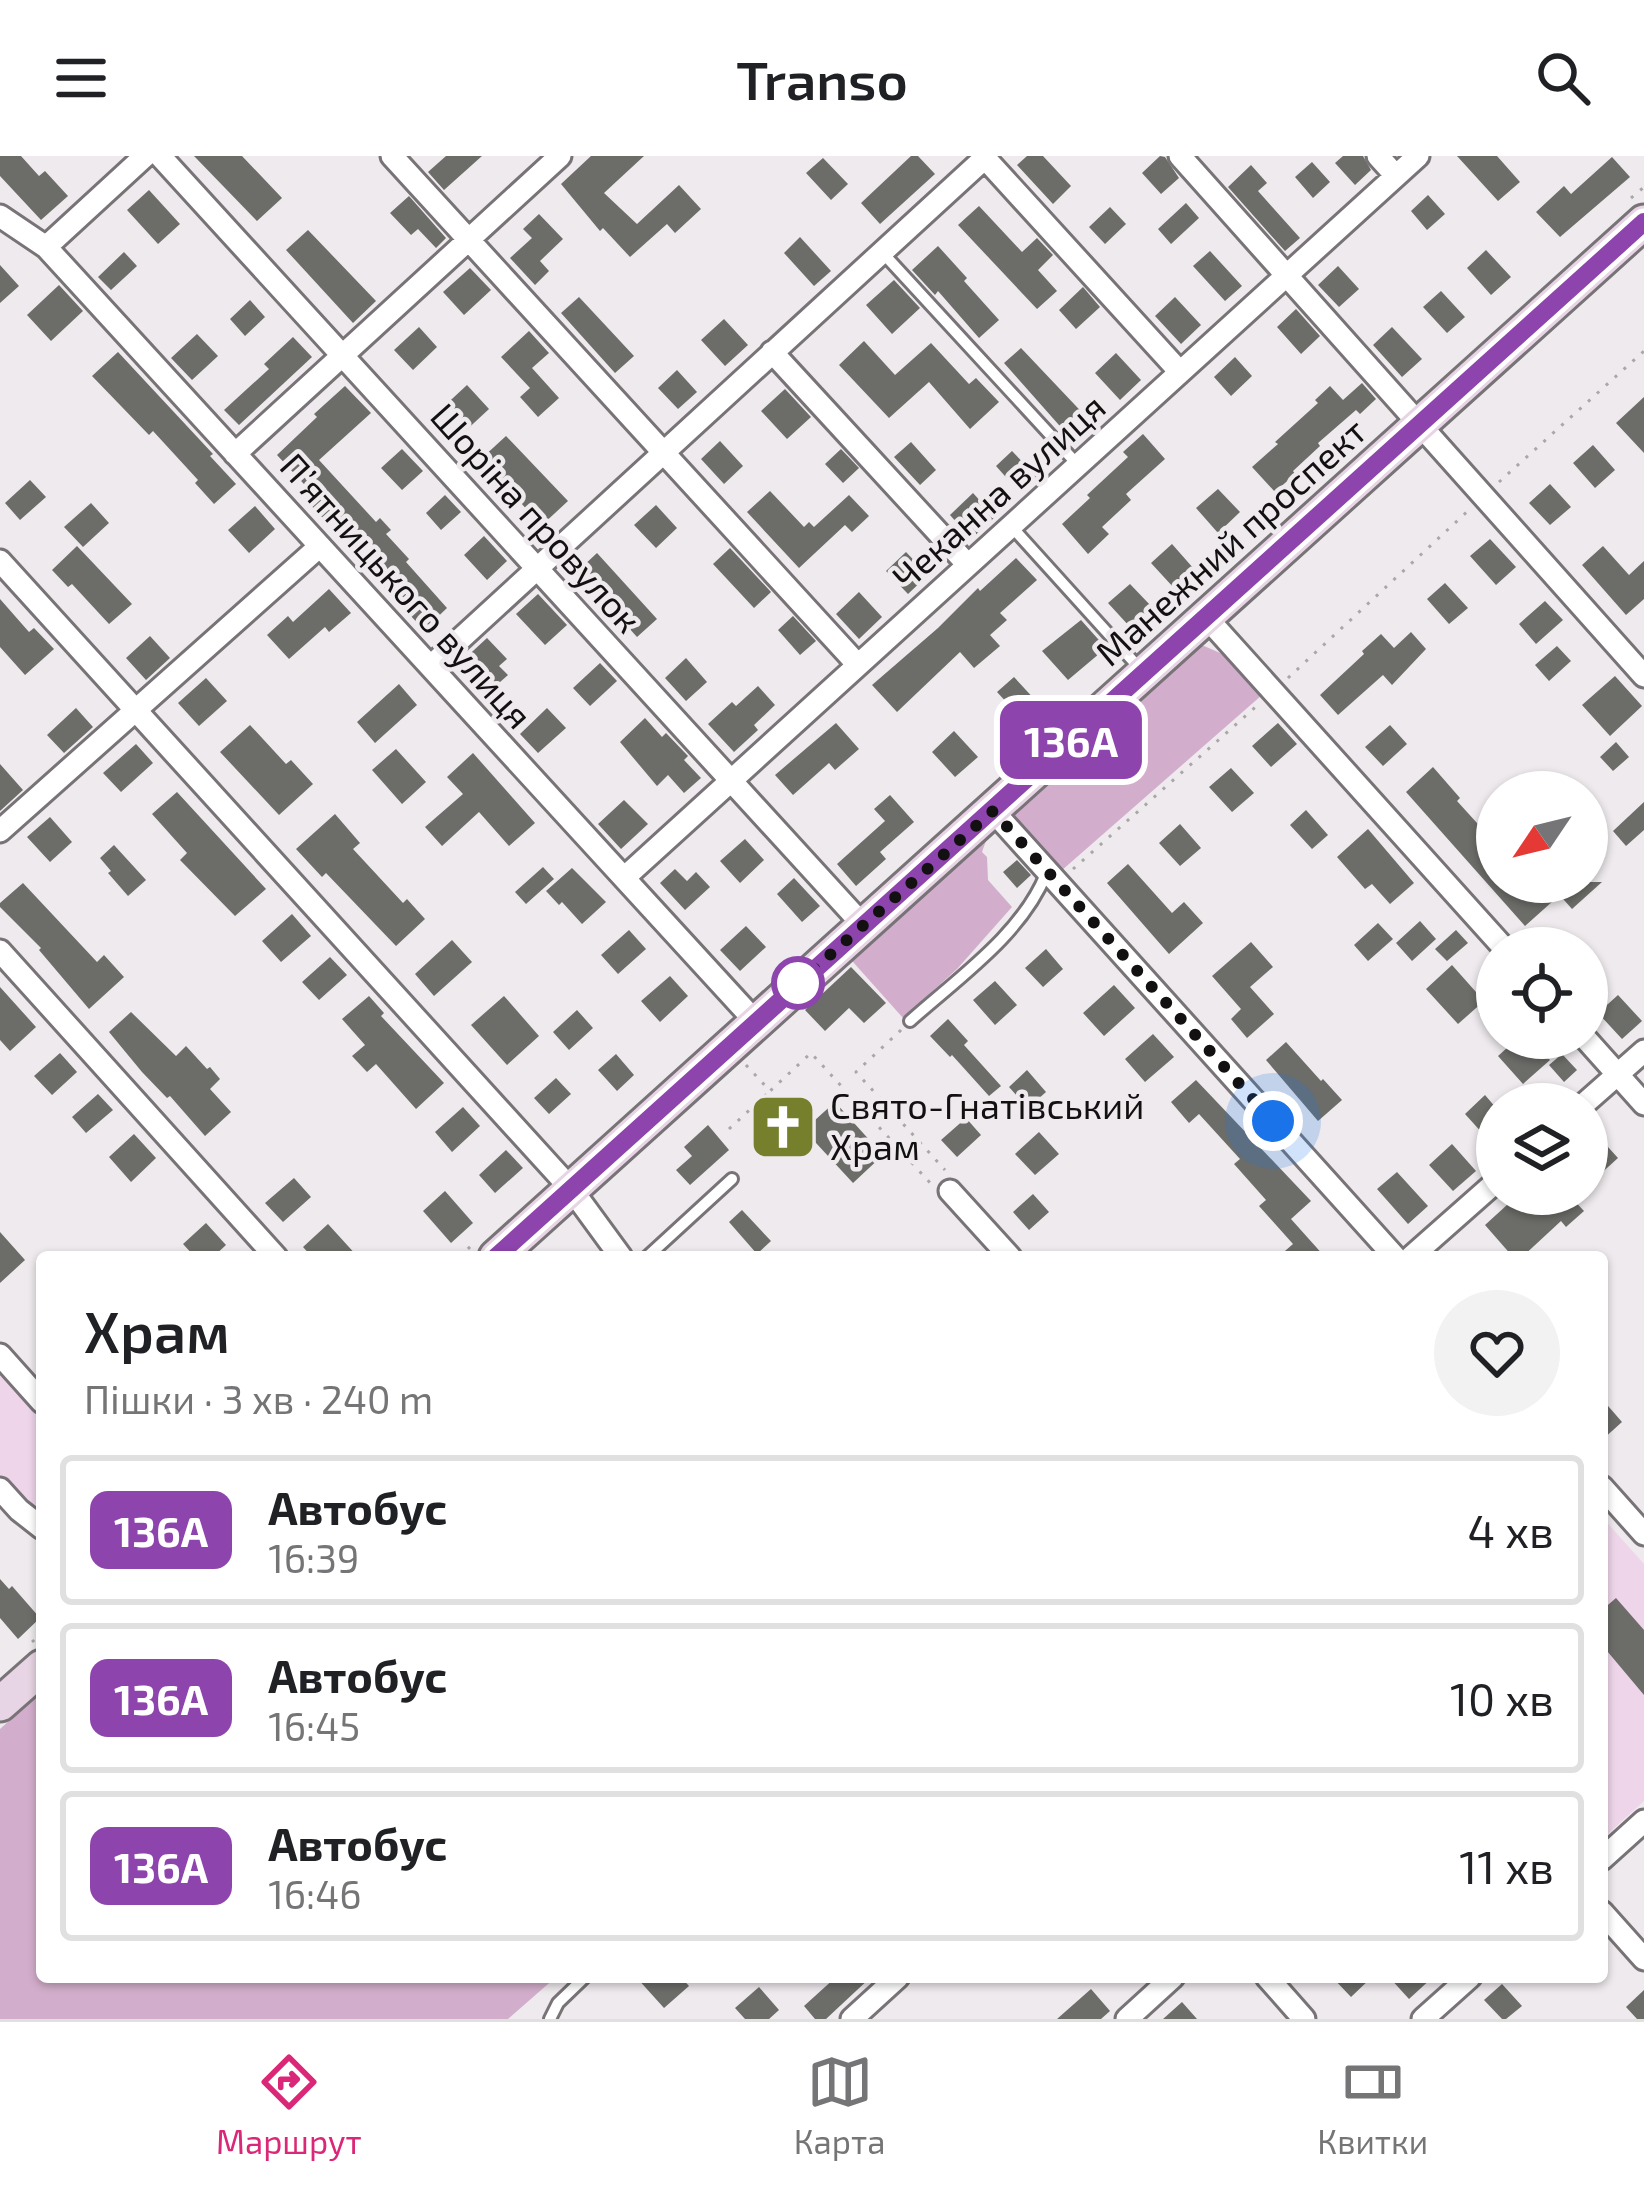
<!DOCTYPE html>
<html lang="uk">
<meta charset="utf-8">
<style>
body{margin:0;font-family:"Exo 2",sans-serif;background:#f2f2f2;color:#202124;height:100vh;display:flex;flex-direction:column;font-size:45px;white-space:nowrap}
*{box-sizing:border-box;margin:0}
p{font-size:39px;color:#757577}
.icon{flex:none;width:66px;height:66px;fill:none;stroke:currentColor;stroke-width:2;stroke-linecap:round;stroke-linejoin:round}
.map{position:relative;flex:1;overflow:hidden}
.drawer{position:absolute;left:36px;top:1095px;width:1572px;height:732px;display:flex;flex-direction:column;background:#fff;border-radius:12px;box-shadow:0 3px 9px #0004}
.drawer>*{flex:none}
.badge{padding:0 24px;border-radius:18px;font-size:42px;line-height:78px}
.needle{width:78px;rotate:235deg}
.controls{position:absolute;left:1476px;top:615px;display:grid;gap:24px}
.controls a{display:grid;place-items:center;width:132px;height:132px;border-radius:50%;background:#fff;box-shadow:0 3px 9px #0004;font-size:60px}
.you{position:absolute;width:60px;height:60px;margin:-30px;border:9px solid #fff;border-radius:50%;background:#1a73e8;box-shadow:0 0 0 18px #1a73e833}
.map>.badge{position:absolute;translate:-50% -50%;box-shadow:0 0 0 6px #fff}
.round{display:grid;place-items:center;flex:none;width:126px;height:126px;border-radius:63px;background:#f2f2f2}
.summary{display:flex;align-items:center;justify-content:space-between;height:204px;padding:0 48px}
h1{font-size:57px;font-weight:600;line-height:90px}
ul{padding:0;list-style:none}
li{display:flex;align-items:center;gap:36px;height:150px;margin:0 24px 18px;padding:0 24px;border:6px solid #e0e0e0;border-radius:12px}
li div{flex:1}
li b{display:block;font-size:45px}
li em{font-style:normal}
li .badge{min-width:132px;font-weight:700;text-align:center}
header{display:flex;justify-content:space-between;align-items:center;height:156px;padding:0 48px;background:#fff;font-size:54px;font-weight:600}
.tabs{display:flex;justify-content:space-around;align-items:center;height:168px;border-top:3px solid #e0e0e0;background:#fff;font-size:33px;color:#757577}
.tabs a{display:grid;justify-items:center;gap:6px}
.tabs .on{color:#db2777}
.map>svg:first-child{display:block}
.green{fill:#efd5ea}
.forest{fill:#d3aecc}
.building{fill:#6c6d69}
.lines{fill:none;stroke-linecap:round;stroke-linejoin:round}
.lane-casing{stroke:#777376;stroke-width:16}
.street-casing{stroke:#777376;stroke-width:27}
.secondary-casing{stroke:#777376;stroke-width:39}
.path{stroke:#aaa7a9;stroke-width:3;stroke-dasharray:3 9;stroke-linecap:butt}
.lane{stroke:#fff;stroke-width:10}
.street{stroke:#fff;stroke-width:21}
.secondary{stroke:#e7d4e4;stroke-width:33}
.line-casing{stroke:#fff;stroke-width:27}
.line{stroke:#8e44ad;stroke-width:18}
.walk{stroke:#121011;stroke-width:12;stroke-dasharray:0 21.6}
.stop-dot{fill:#fff;stroke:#8e44ad;stroke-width:6}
.labels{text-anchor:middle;stroke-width:9;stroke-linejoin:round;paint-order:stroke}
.street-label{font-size:36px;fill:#121011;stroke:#eeeaed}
.poi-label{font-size:36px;fill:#121011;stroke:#eeeaed;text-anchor:start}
</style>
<header><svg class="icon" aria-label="menu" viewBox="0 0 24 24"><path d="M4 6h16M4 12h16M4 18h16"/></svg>Transo<svg class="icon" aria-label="search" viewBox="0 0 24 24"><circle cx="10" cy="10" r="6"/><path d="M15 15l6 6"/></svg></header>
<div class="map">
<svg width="1644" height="1863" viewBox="0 0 1644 1863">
<rect width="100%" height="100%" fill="#eeeaed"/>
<!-- green -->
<path class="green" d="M0,1217L42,1264V1363L0,1325Z
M1602,1361L1644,1408V1645L1602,1683Z"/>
<!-- forest -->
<path class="forest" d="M1195,486L1227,500L1262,539L1061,715L1015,662L1016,643Z
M987,670L992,676L987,682L982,696L987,701L988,724L1012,751L957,813L903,862L845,797Z
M42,1535V1821H556L508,1863H0V1573Z"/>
<!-- building -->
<path class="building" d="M0,0H21L39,20L45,15L68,40L41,64L0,20Z
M194,0H242L282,42L257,65Z
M446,0H482L444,34L428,16Z
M591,0H644L604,37L637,68L679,29L701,53L675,77L667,68L630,101L603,72L600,75L561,28Z
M911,0H918L935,18L880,68L861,47Z
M1027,0H1043L1071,30L1053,48L1017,9Z
M1160,0L1165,1L1179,22L1161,38L1142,17Z
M1343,0H1363L1371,14L1355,29L1335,7Z
M1457,0H1497L1520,26L1498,45Z
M1612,1L1630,21L1560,81L1536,56L1564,30L1571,38Z
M823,2L848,28L831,44L806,17Z
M1312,6L1330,26L1313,42L1295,21Z
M1251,9L1267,27L1258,35L1300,82L1285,95L1228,31Z
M149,34L180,68L158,88L127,54Z
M1428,39L1445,58L1427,74L1411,55Z
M409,40L446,82L436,92L418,73L411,79L390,57Z
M1186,47L1199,62L1171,88L1158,73Z
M979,50L1022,96L1037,82L1053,99L1038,114L1057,135L1037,153L958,69Z
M1110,51L1126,68L1105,88L1089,71Z
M539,58L563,83L540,105L549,115L535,129L510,102L532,82L523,73Z
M308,74L376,145L353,167L286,94Z
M800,81L831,115L814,130L784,97Z
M938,90L967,122L964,125L999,164L979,182L938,135L935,139L912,114Z
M1486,94L1511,121L1491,139L1467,112Z
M1210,95L1242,130L1225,145L1193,110Z
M124,96L137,110L111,134L98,121Z
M0,109L19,130L0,147Z
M1338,110L1359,133L1339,151L1318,129Z
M470,112L491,134L464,159L443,136Z
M894,124L920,152L892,178L866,149Z
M59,129L83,155L51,185L27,159Z
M1083,131L1100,151L1076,173L1059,154Z
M1441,135L1465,161L1447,177L1423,151Z
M579,141L634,200L615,217L561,157Z
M1175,141L1201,169L1181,188L1155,160Z
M250,144L265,161L245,180L230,163Z
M1296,153L1320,180L1301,198L1277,171Z
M724,163L748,189L725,210L701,184Z
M419,171L437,191L413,214L394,194Z
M1392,171L1422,203L1402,221L1373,189Z
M529,175L549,197L532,212L559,242L538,261L520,241L530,232L501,201Z
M197,178L218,200L192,224L171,202Z
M293,181L312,201L239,269L224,254L269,213L264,208Z
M864,185L895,219L931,187L969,228L976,222L999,246L970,273L929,226L889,262L839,209Z
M1021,192L1093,268L1074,286L1004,207Z
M118,196L213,298L210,300L236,328L214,348L195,327L198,324L153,275L149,279L92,220Z
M1116,197L1141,224L1120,244L1095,217Z
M1235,201L1252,220L1231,240L1214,221Z
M677,214L697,236L678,253L658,232Z
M1362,227L1376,243L1360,258L1356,254L1318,287L1320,290L1293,315L1295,318L1275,336L1252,311L1278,288L1275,286L1318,247L1315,244L1330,230L1343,244Z
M467,229L489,253L461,279L439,255Z
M345,230L371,257L319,304L376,366L380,362L391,374L386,378L409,403L406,406L447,452L424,474L364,410L372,402L337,364L330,370L308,346L315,340L277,299L317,261L314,258Z
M785,233L811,261L787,283L761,255Z
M1644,241V297L1616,267Z
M1143,278L1165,303L1126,338L1131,344L1102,371L1109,378L1088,398L1062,368L1090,342L1087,339L1128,301L1123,296Z
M506,280L568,345L541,370L482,302Z
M720,285L743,310L724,328L701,303Z
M911,286L936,314L920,329L894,301Z
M1593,289L1615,314L1595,332L1573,307Z
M402,293L423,315L402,334L381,312Z
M841,293L859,312L843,327L825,308Z
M1012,295L1037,321L1020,337L996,310Z
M30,324L46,341L20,364L5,347Z
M1550,328L1571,351L1550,369L1529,347Z
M1218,333L1240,356L1218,377L1196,352Z
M770,335L804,371L809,366L814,371L849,339L869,360L852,376L845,369L799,412L747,356Z
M973,337L995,361L971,383L950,359Z
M445,339L461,356L441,374L426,357Z
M91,347L109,367L83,391L64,371Z
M656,349L677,372L656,392L634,369Z
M255,350L275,373L249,397L228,374Z
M484,380L507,405L487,424L464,399Z
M1490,383L1516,411L1496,429L1470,400Z
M1172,388L1194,413L1174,432L1151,407Z
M77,390L132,448L109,468L72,428L68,431L52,414Z
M1603,390L1629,419L1644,405V443L1626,459L1582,409Z
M730,392L771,436L754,452L713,408Z
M906,396L928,419L908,438L886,415Z
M597,397L657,463L637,481L619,461L623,457L581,412Z
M1016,402L1037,424L1000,457L1007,464L990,479L1000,490L974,512L960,496L897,556L872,529L938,472L978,432L980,435Z
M1445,427L1468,452L1449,468L1427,443Z
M1130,428L1152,451L1130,471L1108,447Z
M329,433L351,457L329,476L325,471L289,503L267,479L288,460L293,466Z
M859,436L882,461L859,483L836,458Z
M538,438L567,469L545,489L516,458Z
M0,443L29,476L34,472L54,493L25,519L0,491Z
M1545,445L1563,464L1536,488L1519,468Z
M793,460L816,485L800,499L778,474Z
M1081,464L1106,492L1068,524L1042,495Z
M1411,476L1426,493L1392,529L1383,519L1338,559L1320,539L1364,498L1362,495L1381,478L1394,492Z
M150,480L170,502L146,524L126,502Z
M487,482L507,503L499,510L508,519L491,534L483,525L479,528L460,507Z
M1557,490L1571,505L1549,525L1535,509Z
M686,502L707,526L686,545L665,522Z
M600,507L617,525L590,550L573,532Z
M1615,520L1642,550L1610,580L1582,549Z
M1014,521L1037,546L1020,561L997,536Z
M206,522L227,545L199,570L178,547Z
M399,528L417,549L375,587L357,566Z
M758,530L775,549L754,569L758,574L734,596L708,568L732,546L736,550Z
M76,552L93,571L64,597L47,579Z
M547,552L566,572L538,597L520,578Z
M645,562L662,581L666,577L688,600L684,604L701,622L684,637L668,619L657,630L620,586Z
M836,567L859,593L835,614L829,607L793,639L775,619Z
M1278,567L1297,588L1271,611L1252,590Z
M250,569L286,608L291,604L313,628L279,659L220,596Z
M1390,569L1407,588L1383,610L1365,591Z
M954,575L978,601L955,621L932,596Z
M1616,586L1629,601L1613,615L1600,601Z
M136,588L153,607L121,636L103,617Z
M396,593L426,626L402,648L372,614Z
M473,597L535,667L509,690L479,656L442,690L425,671L463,638L447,621Z
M0,608L23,634L0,655Z
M1433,611L1460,642L1457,645L1497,689V726H1535L1553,745L1525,770L1406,636Z
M1231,612L1254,637L1232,656L1209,631Z
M177,636L266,733L235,760L180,704L187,697L152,658Z
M890,639L914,666L880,696L886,703L856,730L837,708L885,665L874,653Z
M624,644L648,668L621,693L598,668Z
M1644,646V674L1626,690L1613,675Z
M1306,654L1328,679L1312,693L1290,669Z
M335,658L360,687L353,693L403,747L407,743L425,763L396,790L326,717L322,721L296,693Z
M50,661L72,686L50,706L27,681Z
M1180,668L1201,692L1180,710L1159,687Z
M1368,673L1414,727L1390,748L1372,728L1365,733L1337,701Z
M745,683L764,704L740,727L720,705Z
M114,689L146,724L128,740L108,717L111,715L100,702Z
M1017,704L1031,719L1017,732L1003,716Z
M1128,708L1172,757L1184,746L1203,767L1169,798L1107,727Z
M543,711L554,723L526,748L515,736Z
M572,712L606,746L582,768L562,746L559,749L546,735Z
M675,713L687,725L696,716L710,731L685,754L660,727Z
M794,722L820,750L802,766L777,738Z
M1548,726H1602L1572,753Z
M23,727L97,806L104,799L124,821L89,853L39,794L41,792L0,751V747Z
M292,758L311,780L281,806L262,785Z
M1420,765L1436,783L1412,805L1396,787Z
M1378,767L1393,783L1368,805L1354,789Z
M746,770L766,791L740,815L720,794Z
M629,774L646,793L618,818L601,799Z
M1456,774L1468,787L1447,805L1435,793Z
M452,784L472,806L434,840L415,818Z
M1251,786L1273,811L1250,831L1274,858L1247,882L1231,863L1241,853L1212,820Z
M1046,793L1063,813L1043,831L1025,812Z
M330,801L347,819L319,844L302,826Z
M1452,809L1484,845L1458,868L1426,833Z
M851,811L886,847L864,867L849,852L825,875L805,854Z
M670,820L688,840L660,866L641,845Z
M995,825L1017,849L995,869L973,844Z
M1114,829L1135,852L1104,880L1083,857Z
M0,831L36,871L10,895L0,884Z
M1618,839L1642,865L1622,883L1598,857Z
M369,840L384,857L381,860L444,927L416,953L376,908L367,916L352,900L365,889L342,863Z
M504,840L539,880L507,909L471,869Z
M1497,842V877L1479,857Z
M577,854L593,872L569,894L553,876Z
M131,856L176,900L186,890L207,913L210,911L220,923L210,933L231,956L205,980L170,940L167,942L142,916L109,876Z
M948,863L968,885L964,889L1001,930L989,940L952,899L950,901L930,880Z
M1153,878L1174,901L1145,926L1125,903Z
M1518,882H1530L1550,904L1523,928L1498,900Z
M1286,886L1321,925L1323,923L1342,944L1318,965L1266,904Z
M60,897L77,916L52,939L34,920Z
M616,898L634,919L617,935L598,914Z
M1562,898L1577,914L1564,926L1549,909Z
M1027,914L1046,936L1028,952L1009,931Z
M556,922L571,938L549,958L534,942Z
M1196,924L1311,1045L1291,1063L1325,1101H1278L1293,1088L1259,1050L1266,1044L1234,1008L1240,1003L1199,958L1189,967L1171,946Z
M98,938L113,954L86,977L72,961Z
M1485,939L1497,953V968L1484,979L1465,958Z
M835,946L883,999L853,1027L804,974Z
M463,951L480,970L452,996L435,976Z
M966,962L981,979L957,1001L941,984Z
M708,969L729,994L690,1029L676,1014L692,1000L684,991Z
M1039,976L1059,998L1035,1019L1015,998Z
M134,978L156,1002L131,1026L109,1001Z
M1598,980L1618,1002L1597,1021L1587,1010V990Z
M1452,988L1476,1015L1453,1035L1429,1009Z
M506,994L523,1012L495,1037L479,1019Z
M1397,1016L1428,1050L1408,1068L1377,1033Z
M294,1022L311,1041L283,1066L265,1047Z
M445,1035L473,1067L451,1087L423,1055Z
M1033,1038L1049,1056L1029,1074L1013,1056Z
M1519,1038H1568L1584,1055L1566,1071L1561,1065L1522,1101H1513L1485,1069Z
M742,1054L771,1085L757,1098L729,1066Z
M206,1067L226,1089L213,1101H195L183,1088Z
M328,1068L358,1101H312L303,1091Z
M0,1076L25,1104L0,1127Z
M1602,1243L1622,1266L1602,1284Z
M0,1423L9,1433L12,1430L40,1462L18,1483L0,1462Z
M1616,1442L1644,1474V1539L1602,1489V1454Z
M636,1821H681L689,1830L664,1852Z
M836,1821H871L826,1863H815L804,1850Z
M1332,1821H1372L1351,1841Z
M1389,1821H1433L1409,1843Z
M1502,1828L1522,1850L1506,1863H1502L1484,1844Z
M759,1831L779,1854L769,1863H745L735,1852Z
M1091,1833L1110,1855L1101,1863H1057Z
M1644,1834V1863H1637L1626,1851Z
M1182,1846L1197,1863H1163Z"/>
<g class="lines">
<defs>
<path id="lane" d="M882,96L1078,309
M1011,370L1142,515
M910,865C958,822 1022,778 1046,718
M647,1101L732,1023
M550,1863L558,1847L585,1821"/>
<path id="street" d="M160,0L863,769
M392,0L858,509
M983,0L1180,216
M1180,0L1644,520
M1378,0L1396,20
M0,60L46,91L755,865
M46,91L145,0
M772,196L968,409
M235,298L560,0
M0,405L572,1034L621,1101
M1206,461L1504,792
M431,510L987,0
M993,655L1395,1101
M0,675L320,390
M624,722L1418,0
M0,795L276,1101
M1585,882L1644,948
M1584,948L1644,895
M950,1035L1010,1101
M1411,1101L1497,1025
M0,1199L42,1246
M1602,1331L1644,1378
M0,1333L19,1354L42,1372
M1602,1703L1644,1665
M1602,1756L1644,1803
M1267,1821L1304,1863
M852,1863L898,1821
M1127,1863L1173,1821
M1423,1863L1470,1821"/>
<path id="secondary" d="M496,1101L1644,66
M0,1548L42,1511"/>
</defs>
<!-- lane casing -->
<use href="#lane" class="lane-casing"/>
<!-- street casing -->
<use href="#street" class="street-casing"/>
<!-- secondary casing -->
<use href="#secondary" class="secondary-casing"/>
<!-- path -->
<path class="path" d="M1631,42L1644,31
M1499,326L1644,195
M1288,522L1470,353
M1073,713L1259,548
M901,874L856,916L945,1014
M746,909L770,935L811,897L933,1030
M729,973L769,936
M459,1101L471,1090
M32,1486L42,1477"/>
<!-- lane -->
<use href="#lane" class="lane"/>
<!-- street -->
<use href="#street" class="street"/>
<!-- secondary -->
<use href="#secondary" class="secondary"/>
</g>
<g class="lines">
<defs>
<path id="line" d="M496,1101L1644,66"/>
</defs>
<!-- line casing -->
<use href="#line" class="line-casing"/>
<!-- line -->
<use href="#line" class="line"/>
<!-- walk -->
<path class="walk" d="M798,827L993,655L1273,965"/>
</g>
<!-- icons -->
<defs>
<symbol id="church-square" viewBox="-11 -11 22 22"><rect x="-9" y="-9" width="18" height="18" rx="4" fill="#76802c" stroke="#eeeaed"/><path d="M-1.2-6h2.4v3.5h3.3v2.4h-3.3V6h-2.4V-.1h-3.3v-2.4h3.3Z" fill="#fff"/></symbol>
</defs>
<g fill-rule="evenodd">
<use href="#church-square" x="745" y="933" width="76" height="76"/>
</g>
<!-- markers -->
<circle class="stop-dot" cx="798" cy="827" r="24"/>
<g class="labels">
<!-- street labels -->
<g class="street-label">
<text transform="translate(999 336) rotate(-42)" y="13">Чеканна вулиця</text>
<text transform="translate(536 362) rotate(48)" y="13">Шоріна провулок</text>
<text transform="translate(1231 386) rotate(-42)" y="13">Манежний проспект</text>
<text transform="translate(406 435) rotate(48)" y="13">П’ятницького вулиця</text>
</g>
<!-- poi labels -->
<g class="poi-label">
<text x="830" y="963">Свято-Гнатівський<tspan x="830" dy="41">Храм</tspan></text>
</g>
</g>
</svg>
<div class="controls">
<a><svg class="needle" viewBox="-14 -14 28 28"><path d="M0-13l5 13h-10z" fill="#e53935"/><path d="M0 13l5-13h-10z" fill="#757577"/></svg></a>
<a><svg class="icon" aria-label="locate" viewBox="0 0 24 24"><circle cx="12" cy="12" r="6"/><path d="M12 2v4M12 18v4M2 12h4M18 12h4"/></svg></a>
<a><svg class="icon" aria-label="layers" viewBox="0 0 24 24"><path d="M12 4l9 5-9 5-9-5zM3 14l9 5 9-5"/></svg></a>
</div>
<div class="you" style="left:1273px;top:965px"></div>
<b class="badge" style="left:1071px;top:584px;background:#8e44ad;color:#fff">136А</b>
<section class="drawer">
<div class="summary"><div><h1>Храм</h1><p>Пішки · 3 хв · 240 m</p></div><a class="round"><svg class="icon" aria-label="heart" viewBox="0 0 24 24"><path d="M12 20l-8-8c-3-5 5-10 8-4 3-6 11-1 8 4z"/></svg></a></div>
<ul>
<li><span class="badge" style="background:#8e44ad;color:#fff">136А</span><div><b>Автобус</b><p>16:39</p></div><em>4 хв</em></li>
<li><span class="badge" style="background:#8e44ad;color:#fff">136А</span><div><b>Автобус</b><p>16:45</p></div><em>10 хв</em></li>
<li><span class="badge" style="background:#8e44ad;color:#fff">136А</span><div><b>Автобус</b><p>16:46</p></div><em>11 хв</em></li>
</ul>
</section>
</div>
<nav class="tabs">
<a class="on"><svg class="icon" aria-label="directions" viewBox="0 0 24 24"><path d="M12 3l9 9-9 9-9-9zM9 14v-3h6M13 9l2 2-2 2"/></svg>Маршрут</a>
<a><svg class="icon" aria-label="map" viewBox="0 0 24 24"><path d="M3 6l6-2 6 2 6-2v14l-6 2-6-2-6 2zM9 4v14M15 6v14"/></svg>Карта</a>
<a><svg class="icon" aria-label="tickets" viewBox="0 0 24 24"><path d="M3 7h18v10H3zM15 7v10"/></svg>Квитки</a>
</nav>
